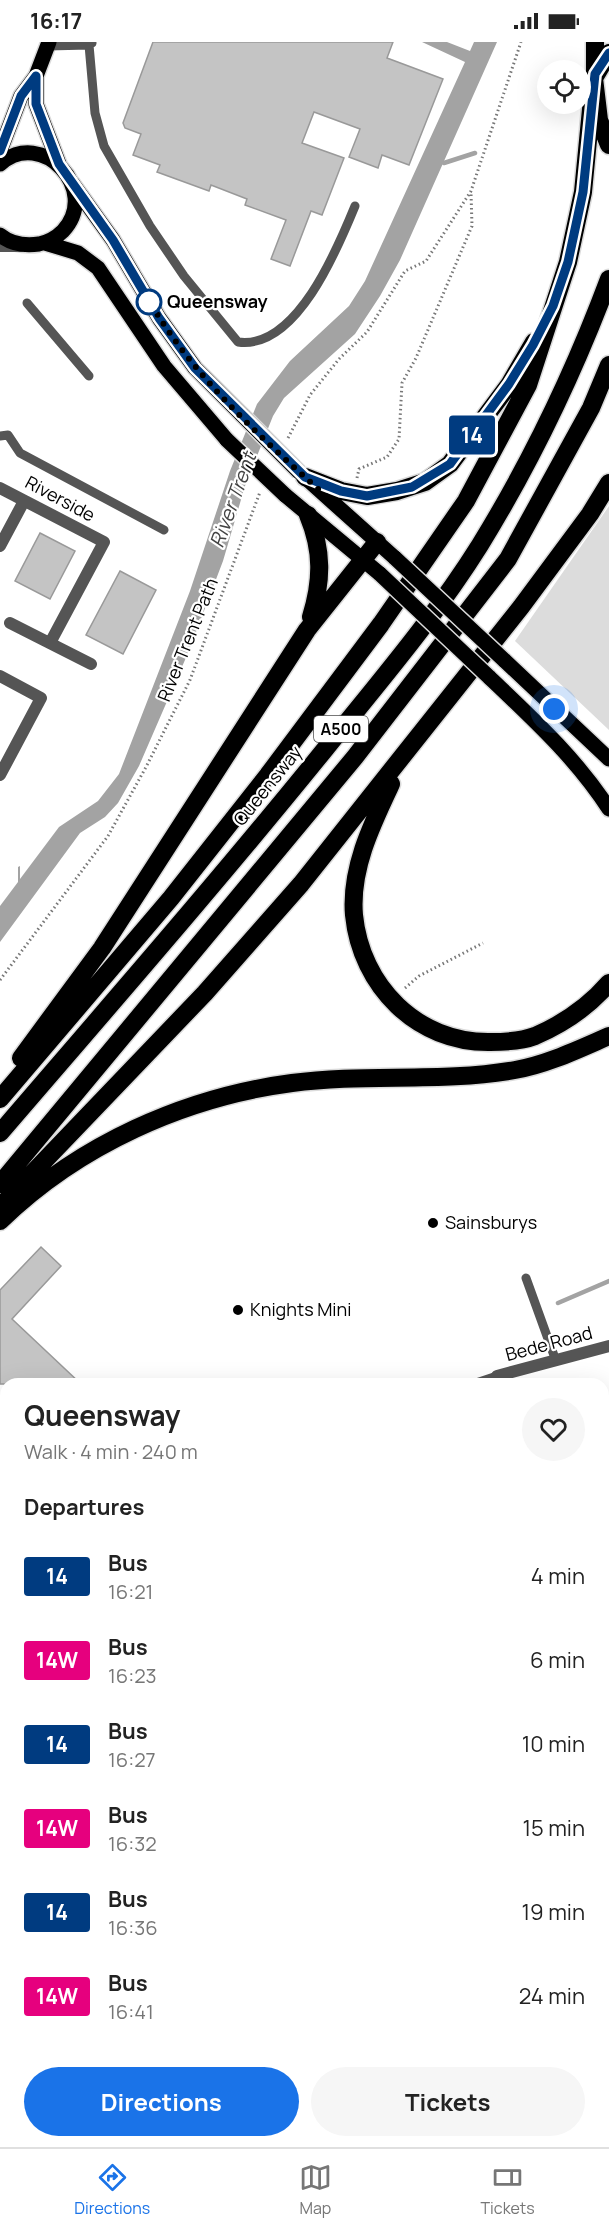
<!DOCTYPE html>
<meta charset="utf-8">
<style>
body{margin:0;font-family:Manrope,sans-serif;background:#f6f6f6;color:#222;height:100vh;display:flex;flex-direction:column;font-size:22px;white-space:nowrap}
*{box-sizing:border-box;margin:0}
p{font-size:20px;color:#767676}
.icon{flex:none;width:33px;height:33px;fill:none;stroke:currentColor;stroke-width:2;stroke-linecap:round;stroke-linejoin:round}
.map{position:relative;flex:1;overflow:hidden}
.details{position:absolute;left:0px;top:1336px;width:609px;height:770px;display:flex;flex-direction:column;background:#fff;border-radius:18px 18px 0 0;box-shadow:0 6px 24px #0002}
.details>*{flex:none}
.badge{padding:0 12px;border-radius:4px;font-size:21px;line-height:39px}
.buttons{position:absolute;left:537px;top:18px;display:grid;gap:12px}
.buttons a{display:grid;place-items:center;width:54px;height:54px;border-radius:50%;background:#fff;box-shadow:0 6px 24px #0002;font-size:30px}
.you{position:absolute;width:30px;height:30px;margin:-15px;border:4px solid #fff;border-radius:50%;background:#1a73e8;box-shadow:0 0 0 9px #1a73e833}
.map>.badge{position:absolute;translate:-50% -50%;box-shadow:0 0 0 3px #fff}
h2{padding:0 24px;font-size:22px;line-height:54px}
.round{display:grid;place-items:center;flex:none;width:63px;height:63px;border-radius:32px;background:#f6f6f6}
.head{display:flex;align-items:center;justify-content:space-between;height:102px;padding:0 24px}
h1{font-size:28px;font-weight:700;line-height:45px}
.action{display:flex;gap:12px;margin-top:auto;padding:12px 24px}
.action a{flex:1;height:69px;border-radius:36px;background:#1a73e8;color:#fff;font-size:24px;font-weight:700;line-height:69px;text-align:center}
.action a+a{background:#f6f6f6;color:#222}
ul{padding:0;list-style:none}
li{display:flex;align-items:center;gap:18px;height:84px;padding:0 24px}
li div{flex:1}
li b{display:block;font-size:22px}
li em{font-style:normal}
li .badge{min-width:66px;font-weight:700;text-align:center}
.status{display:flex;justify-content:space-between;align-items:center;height:42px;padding:0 30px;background:#fff;direction:ltr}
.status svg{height:16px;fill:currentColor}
.tabs{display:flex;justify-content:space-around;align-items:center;height:84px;border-top:2px solid #e0e0e0;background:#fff;font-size:16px;color:#767676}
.tabs a{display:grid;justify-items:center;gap:3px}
.tabs .selected{color:#1a73e8}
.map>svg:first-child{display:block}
.green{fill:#dcdcdc}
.water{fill:#a3a3a3}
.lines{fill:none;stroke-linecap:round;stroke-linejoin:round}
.stream{stroke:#a3a3a3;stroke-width:4.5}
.building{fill:#c4c4c4;stroke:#999;stroke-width:1.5}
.primary-casing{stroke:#dbdbdb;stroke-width:18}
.highway-casing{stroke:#dbdbdb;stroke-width:21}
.path{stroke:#777;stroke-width:3;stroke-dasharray:1.5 3;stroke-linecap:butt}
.lane{stroke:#555;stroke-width:9}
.street{stroke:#555;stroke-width:12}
.primary{stroke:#000;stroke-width:15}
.highway{stroke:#000;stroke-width:18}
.primary-bridge-casing{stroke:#dbdbdb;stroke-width:18;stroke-linecap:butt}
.primary-bridge{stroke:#000;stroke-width:15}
.line-casing{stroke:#fff;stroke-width:14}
.line{stroke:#003b80;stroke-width:9}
.walk{stroke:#000;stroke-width:6;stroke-dasharray:0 10.8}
.stop-dot{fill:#fff;stroke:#003b80;stroke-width:3}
.poi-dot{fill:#000;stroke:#fff;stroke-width:2}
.labels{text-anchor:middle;stroke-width:4.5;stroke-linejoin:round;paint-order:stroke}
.shield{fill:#fff;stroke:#4c4c4c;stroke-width:1.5}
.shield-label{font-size:16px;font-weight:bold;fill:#000}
.stop-label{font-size:18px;font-weight:bold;fill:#000;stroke:#fff;text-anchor:start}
.street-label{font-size:18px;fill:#000;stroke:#fff}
.poi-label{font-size:18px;fill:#000;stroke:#fff;text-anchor:start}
.water-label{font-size:20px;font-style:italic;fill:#444;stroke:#fff}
</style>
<div class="status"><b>16:17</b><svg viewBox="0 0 49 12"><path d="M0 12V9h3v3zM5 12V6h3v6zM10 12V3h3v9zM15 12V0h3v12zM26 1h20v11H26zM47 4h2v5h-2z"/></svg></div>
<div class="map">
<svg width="609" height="2105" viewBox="0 0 609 2105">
<rect width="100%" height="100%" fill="#fff"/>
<!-- green -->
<path class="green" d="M609,464V688L515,599Z
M609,1800V1858L603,1862V1803Z"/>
<!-- water -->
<path class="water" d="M422,0H447L470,9L474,0H497L400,218L380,254L355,292L284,356L273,374L245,444L223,519L188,611L139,724L118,761L105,775L80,791L0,900V864L18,840V825L20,824V837L59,785L98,759L119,732L190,549L230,429L257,362L290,319L349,264L365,239L465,20Z"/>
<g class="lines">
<!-- stream -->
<path class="stream" d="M444,121L475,111
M558,1261L609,1239"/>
</g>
<!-- building -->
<path class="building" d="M153,0H393L387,16L443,37L409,123L382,113L378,126L349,115L360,87L314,70L302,101L344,116L322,173L311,169L290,224L271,217L286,178L245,163L247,157L211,143L209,149L157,130L160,123L133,113L141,92L125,86L123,81Z
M40,491L75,509L50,557L15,539Z
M120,529L156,548L123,612L86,593Z
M41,1205L61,1224L12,1277L81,1342H0V1248Z"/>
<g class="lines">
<defs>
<path id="primary" d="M36,34V62L59,122
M0,109L21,54L36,34L49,0
M0,122C42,85 101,148 63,189C56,196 49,200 39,202C25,204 11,202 0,193
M72,141L113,198L159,276L195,326L242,373
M45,201L78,211L98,226L164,324L227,398
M308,438L395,516
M285,453L380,532
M504,618L609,717
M489,635C532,676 576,716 609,767"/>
<path id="highway" d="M609,11L594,36L599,78L609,103
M595,31V0
M305,435L341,449L367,454L397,449L425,440L450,422L509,343L534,300
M308,473C323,509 322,539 311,575
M391,742C372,782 350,827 354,873C361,944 417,1001 490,1000C504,1000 522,999 535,994C563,982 590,963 609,941
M21,1016L102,906L307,588L377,500
M0,1057L171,856L268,733L381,582L466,459L528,343L568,220L583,150L594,36
M0,1091C110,963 220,837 326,706C379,640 435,575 480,503C531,420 575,328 609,237
M0,1142L355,715L508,517L591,366L609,323
M0,1165L205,951L301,842L521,565L590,472L609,441
M0,1179C78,1103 185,1055 292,1041C366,1031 441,1041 515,1028C548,1022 579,1007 609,994"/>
</defs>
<!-- primary casing -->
<use href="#primary" class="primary-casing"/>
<!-- highway casing -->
<use href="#highway" class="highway-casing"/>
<!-- path -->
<path class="path" d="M288,396L310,353L339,317L367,290L405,229L426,219L471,149L521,0
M357,436L359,427L387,415L399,397L402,341L416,316L472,184L471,151
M0,938L108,794L146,725L190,638L260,450
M405,946L419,934L483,901
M603,1960L607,1961
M603,2040H609"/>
<!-- lane -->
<path class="lane" d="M89,3L95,71L104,104L150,184L184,234L238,300C296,308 337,208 355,164
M47,4L89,3L92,1
M27,261L89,334
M0,394L8,393L20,411L164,488
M526,1236L556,1319
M473,1342L497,1334"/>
<!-- street -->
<path class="street" d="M0,204H20
M0,446L104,500L50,601
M0,504L24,459
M10,581L91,622
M0,634L41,656L0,733
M497,1334L609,1304"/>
<!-- primary -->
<use href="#primary" class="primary"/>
<!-- highway -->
<use href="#highway" class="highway"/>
<defs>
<path id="primary-bridge" d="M242,373L299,430
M227,398L285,453
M395,516L504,618
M380,532L489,635"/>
</defs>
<!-- primary-bridge casing -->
<use href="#primary-bridge" class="primary-bridge-casing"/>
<!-- primary-bridge -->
<use href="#primary-bridge" class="primary-bridge"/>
</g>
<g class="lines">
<defs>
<path id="line" d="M0,109L21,54L36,34V62L59,122L113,198L159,276L195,326L305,435L341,449L367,454L412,445L450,422L509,342L533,303L553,264L568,220L583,150L595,32L609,11"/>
</defs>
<!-- line casing -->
<use href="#line" class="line-casing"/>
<!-- line -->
<use href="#line" class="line"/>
<!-- walk -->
<path class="walk" d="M149,260L148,257C204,354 297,426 378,501C438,555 496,610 554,667"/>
</g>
<!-- markers -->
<circle class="stop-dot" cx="149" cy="260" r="12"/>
<g class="poi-dot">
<circle cx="433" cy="1181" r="6"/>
<circle cx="238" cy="1268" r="6"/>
</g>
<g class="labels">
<!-- shield labels -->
<rect class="shield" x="314" y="674" width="54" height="26" rx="4.5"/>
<g class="shield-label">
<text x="341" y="693">A500</text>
</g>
<!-- stop labels -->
<g class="stop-label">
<text x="167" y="266">Queensway</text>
</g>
<!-- street labels -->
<g class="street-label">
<text transform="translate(60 457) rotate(28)" y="6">Riverside</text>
<text transform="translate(188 598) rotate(-68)" y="6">River Trent Path</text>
<text transform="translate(268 744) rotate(-51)" y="6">Queensway</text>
<text transform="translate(549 1302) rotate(-15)" y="6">Bede Road</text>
</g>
<!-- poi labels -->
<g class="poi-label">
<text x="445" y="1187">Sainsburys</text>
<text x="250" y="1274">Knights Mini</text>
</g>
<!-- water labels -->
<g class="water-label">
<text transform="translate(233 458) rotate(-70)" y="7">River Trent</text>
</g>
</g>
</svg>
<div class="buttons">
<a><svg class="icon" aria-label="locate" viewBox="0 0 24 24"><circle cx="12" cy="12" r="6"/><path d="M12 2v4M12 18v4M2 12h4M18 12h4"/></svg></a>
</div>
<div class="you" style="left:554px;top:667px"></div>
<b class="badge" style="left:472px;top:393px;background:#003b80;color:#fff">14</b>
<section class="details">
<div class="head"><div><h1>Queensway</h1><p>Walk · 4 min · 240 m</p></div><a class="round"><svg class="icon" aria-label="heart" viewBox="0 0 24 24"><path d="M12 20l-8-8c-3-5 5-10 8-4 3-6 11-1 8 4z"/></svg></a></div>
<h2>Departures</h2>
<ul>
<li><span class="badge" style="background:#003b80;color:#fff">14</span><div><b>Bus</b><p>16:21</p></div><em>4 min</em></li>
<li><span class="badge" style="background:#e6007e;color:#fff">14W</span><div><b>Bus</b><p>16:23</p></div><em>6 min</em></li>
<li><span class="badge" style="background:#003b80;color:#fff">14</span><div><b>Bus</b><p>16:27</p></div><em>10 min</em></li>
<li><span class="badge" style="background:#e6007e;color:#fff">14W</span><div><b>Bus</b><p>16:32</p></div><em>15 min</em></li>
<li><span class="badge" style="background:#003b80;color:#fff">14</span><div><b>Bus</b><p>16:36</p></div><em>19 min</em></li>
<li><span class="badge" style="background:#e6007e;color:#fff">14W</span><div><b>Bus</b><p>16:41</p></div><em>24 min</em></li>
</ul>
<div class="action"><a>Directions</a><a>Tickets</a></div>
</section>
</div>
<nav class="tabs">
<a class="selected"><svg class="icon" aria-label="directions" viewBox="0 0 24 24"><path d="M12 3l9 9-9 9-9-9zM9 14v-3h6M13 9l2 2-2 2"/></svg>Directions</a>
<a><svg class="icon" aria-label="map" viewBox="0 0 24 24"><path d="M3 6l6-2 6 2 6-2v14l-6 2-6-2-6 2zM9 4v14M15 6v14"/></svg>Map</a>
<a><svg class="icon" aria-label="tickets" viewBox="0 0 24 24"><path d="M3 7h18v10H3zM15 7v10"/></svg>Tickets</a>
</nav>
